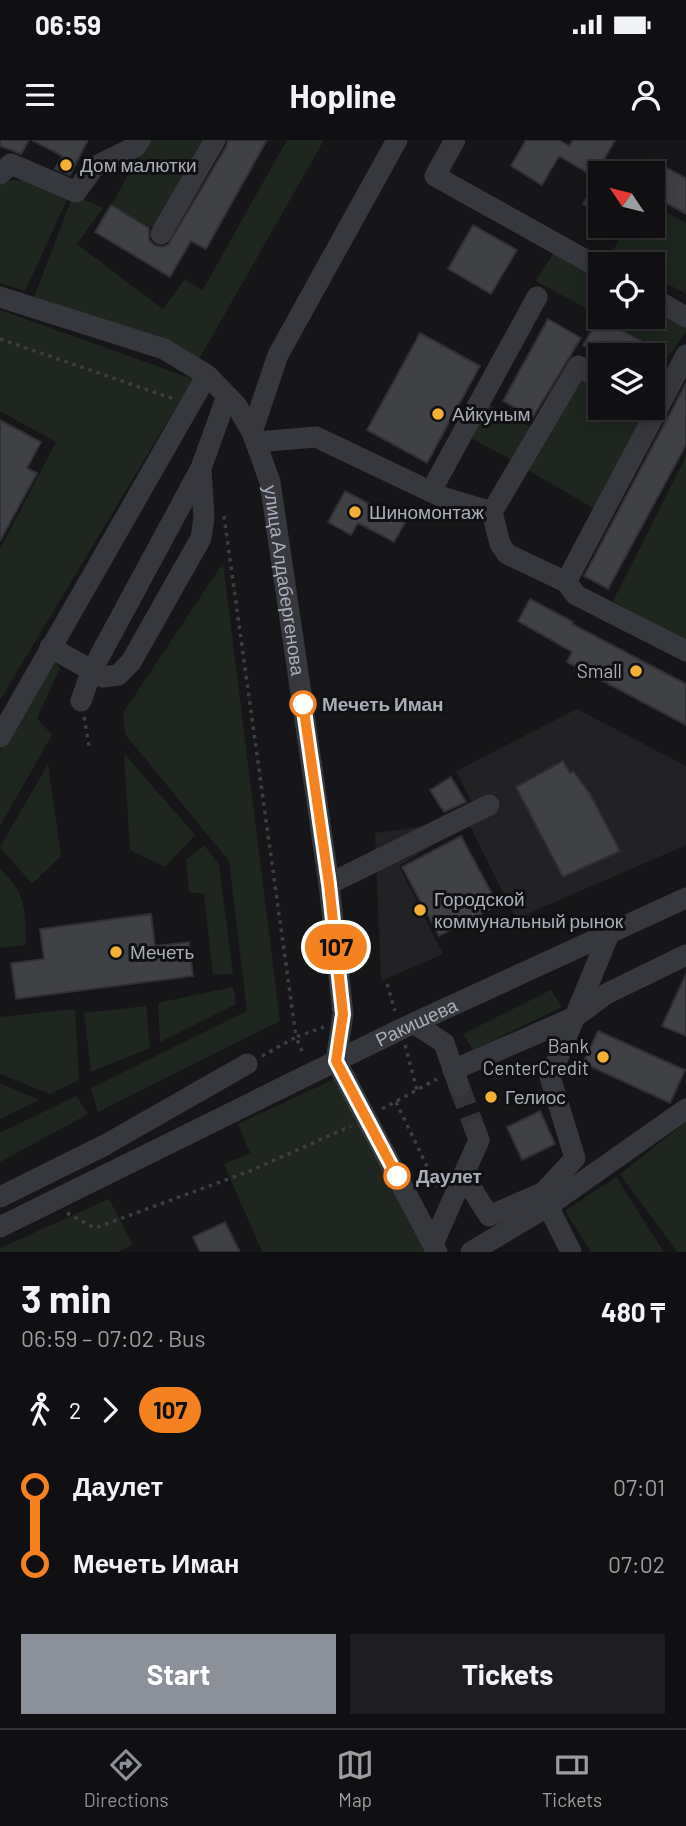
<!DOCTYPE html>
<meta charset="utf-8">
<style>
body{margin:0;font-family:Barlow,sans-serif;background:#1e1e20;color:#f1f3f6;height:100vh;display:flex;flex-direction:column;font-size:26px;white-space:nowrap}
*{box-sizing:border-box;margin:0}
p{font-size:23px;color:#9c9d9f}
.icon{flex:none;width:38px;height:38px;fill:none;stroke:currentColor;stroke-width:2;stroke-linecap:round;stroke-linejoin:round}
.map{position:relative;height:1112px;overflow:hidden}
.side{display:flex;flex-direction:column;background:#101012;flex:1}
.side>*{flex:none}
.badge{padding:0 14px;border-radius:23px;font-size:24px;line-height:46px}
.needle{width:46px;rotate:305deg}
.fabs{position:absolute;left:588px;top:21px;display:grid;gap:14px}
.fabs a{display:grid;place-items:center;width:77px;height:77px;border-radius:0px;background:#101012;box-shadow:0 4px 18px #0003,0 0 0 2px #303032;font-size:35px}
.map>.badge{position:absolute;translate:-50% -50%;box-shadow:0 0 0 4px #fff}
.legs{display:flex;align-items:center;gap:10px;height:77px;padding:0 21px;font-size:23px}
.legs p{margin-inline-start:auto}
.summary{display:flex;align-items:center;justify-content:space-between;height:119px;padding:0 21px}
h1{font-size:38px;font-weight:700;line-height:52px}
.primary-button{display:flex;gap:14px;margin-top:auto;padding:14px 21px}
.primary-button a{flex:1;height:80px;border-radius:0px;background:#8c9099;color:#fff;font-size:28px;font-weight:700;line-height:80px;text-align:center}
.primary-button a+a{background:#1e1e20;color:#f1f3f6}
ul{padding:0 21px;list-style:none}
li{display:flex;align-items:center;gap:24px;height:77px;font-size:26px}
li i{display:grid;place-items:center;width:10px;height:100%;margin:0 9px;background:currentColor}
li i::after{content:'';width:18px;height:18px;margin:-9px;border:5px solid;border-radius:50%;background:#101012}
li p{margin-inline-start:auto}
li:first-child i{background:linear-gradient(#0000 50%,currentColor 0)}
li:last-child i{background:linear-gradient(currentColor 50%,#0000 0)}
.status{display:flex;justify-content:space-between;align-items:center;height:49px;padding:0 35px;background:#101012;direction:ltr}
.status svg{height:19px;fill:currentColor}
header{display:flex;justify-content:space-between;align-items:center;height:91px;padding:0 21px;background:#101012;font-size:32px;font-weight:700}
.tab-bar{display:flex;justify-content:space-around;align-items:center;height:98px;border-top:2px solid #303032;background:#101012;font-size:19px;color:#9c9d9f}
.tab-bar a{display:grid;justify-items:center;gap:4px}
.tab-bar .current{color:#8c9099}
.map>svg:first-child{display:block}
.built{fill:#222225}
.green{fill:#1e261f}
.building{fill:#404145;stroke:#303034;stroke-width:2}
.lines{fill:none;stroke-linecap:round;stroke-linejoin:round}
.minor-tunnel{stroke:#333438;stroke-width:21;stroke-dasharray:21 10;stroke-linecap:butt}
.path{stroke:#3d3f44;stroke-width:3.5;stroke-dasharray:3.5 5;stroke-linecap:butt}
.minor{stroke:#37383d;stroke-width:21}
.line-1-casing{stroke:#fff;stroke-width:16}
.line-1{stroke:#f58220;stroke-width:10}
.poi-dot{fill:#f2b134;stroke:#111113;stroke-width:2.5}
.stop-1-dot{fill:#fff;stroke:#f58220;stroke-width:3.5}
.labels{text-anchor:middle;stroke-width:6;stroke-linejoin:round;paint-order:stroke}
.poi-label{font-size:19px;fill:#a8adb8;stroke:#111113;text-anchor:start}
.street-label{font-size:19px;fill:#a8adb8;stroke:#111113}
.stop-label{font-size:19px;font-weight:bold;fill:#a8adb8;stroke:#111113;text-anchor:start}
</style>
<div class="status"><b>06:59</b><svg viewBox="0 0 49 12"><path d="M0 12V9h3v3zM5 12V6h3v6zM10 12V3h3v9zM15 12V0h3v12zM26 1h20v11H26zM47 4h2v5h-2z"/></svg></div>
<header><svg class="icon" aria-label="menu" viewBox="0 0 24 24"><path d="M4 6h16M4 12h16M4 18h16"/></svg>Hopline<svg class="icon" aria-label="person" viewBox="0 0 24 24"><circle cx="12" cy="8" r="4"/><path d="M4 21q1-7 8-7t8 7"/></svg></header>
<div class="map">
<svg width="686" height="1112" viewBox="0 0 686 1112">
<rect width="100%" height="100%" fill="#161618"/>
<!-- built -->
<path class="built" d="M577,569L686,626V705L516,779L464,674L475,668L456,631Z
M438,684L443,699L399,726L443,814L381,841L375,693Z"/>
<!-- green -->
<path class="green" d="M147,0H205L154,88L111,66Z
M287,0H324L198,221L33,160L73,55L103,68L77,104L163,169L185,139L202,151Z
M27,40L67,60L25,151L0,143V41Z
M653,65L686,83V149L684,153L653,136V124H630L611,114L627,86H653Z
M555,111L600,136V176L536,141Z
M653,164L686,183V192L670,214L601,177H653Z
M0,170L193,239L0,560V409L56,302L0,271Z
M580,231L600,242V268H645L650,271L598,371L523,327Z
M487,264L530,287L512,320L469,297Z
M686,316V504L613,461Z
M223,423L280,881L98,972L91,948L247,871L229,721L125,594L123,573Z
M51,517L60,528L37,578L52,595L0,686V611Z
M124,613L195,695L165,727L130,710Z
M48,624L61,716L32,744L0,707Z
M204,705L219,725L233,834L213,835L204,754L189,752L186,720Z
M0,729C27,753 25,771 26,805L0,808Z
M233,847L236,864L160,902L158,863Z
M551,850L562,867L473,910L463,894Z
M146,866L150,908L91,932L84,873Z
M75,869L79,940L50,954L0,934V877Z
M341,936L426,1112H262L224,1024L250,1013L238,984Z
M0,943L39,960L0,979Z
M76,956L88,974L0,1022V993Z
M686,982V1112H677L620,1034Z
M616,1037L664,1112H591L565,1071Z
M109,1059L133,1105L117,1112H0V1108Z"/>
<!-- building -->
<path class="building" d="M0,0H29L21,14L0,6Z
M32,0H88L70,35L55,29L62,16Z
M228,0H267L206,109L191,101L170,137L95,92L111,65L149,88V100L154,105L162,107L168,105L226,7Z
M526,0H559L569,6L573,0H615L603,21L624,33H600V74L583,64L598,39L559,16L542,45L511,26Z
M653,21L686,38V74L653,56Z
M473,85L517,110L491,154L448,129Z
M599,178L668,215H602L583,205Z
M548,179L581,198L533,277L503,261Z
M420,193L480,226L427,323L367,290Z
M686,243V305L608,449L584,436Z
M0,280L41,302L27,328L37,333L0,401Z
M345,351L405,383L394,402L358,383L351,395L328,382Z
M530,459L573,482L572,484L686,544V585L567,522L572,512L518,481Z
M563,621L570,633L573,631L590,654L620,711L563,737L516,647Z
M451,637L466,662L444,672L430,650Z
M461,696L498,765L439,796L402,727Z
M151,774L155,806L189,802L193,836L16,859L11,823L44,819L40,789Z
M686,834V896L662,886Z
M598,891L685,930L670,963L583,923Z
M540,971L555,1004L522,1020L507,987Z
M225,1082L240,1112H200L193,1097Z"/>
<g class="lines">
<!-- minor-tunnel -->
<path class="minor-tunnel" d="M459,946L475,989"/>
<!-- path -->
<path class="path" d="M0,199L174,259
M224,376L296,897L324,887
M84,577L89,606
M387,844L395,871
M405,905L417,950
M262,916L296,897L302,911
M396,962L437,1047
M382,969L437,939
M67,1073L95,1088L250,1031L351,986"/>
<!-- minor -->
<g class="minor">
<path d="M455,0L435,36L600,128"/>
<path d="M0,34L11,24L76,52L94,27L135,7L140,0"/>
<path d="M161,94L215,0"/>
<path id="s1" d="M0,157L164,209L207,235L237,266L252,292L270,342L329,744L343,874L336,921L437,1112"/>
<path d="M653,158L686,177"/>
<path d="M600,238L578,226L492,372L500,404L507,414L566,442L576,455L686,511"/>
<path d="M657,270L686,215"/>
<path d="M252,292L278,215L397,0"/>
<path d="M256,302L316,297L442,357L492,372"/>
<path d="M431,351L537,157"/>
<path d="M566,442L657,270L653,267"/>
<path d="M50,507L103,537L118,535L131,522L201,398L204,378L201,330"/>
<path d="M81,561L91,532L201,328L227,256"/>
<path d="M0,597L207,235"/>
<path d="M329,744L489,665"/>
<path d="M415,884L444,903L459,946"/>
<path d="M453,930L575,877L606,854L686,815"/>
<path d="M463,1035L489,1076L544,1052L575,1018L550,937L609,794"/>
<path d="M0,1057L105,1005L247,924"/>
<path d="M548,1066L571,1112"/>
<path id="s2" d="M0,1087L401,889L686,758"/>
<path d="M433,1104L479,1000L475,989"/>
<path d="M471,1112L548,1066L686,969"/>
</g>
</g>
<g class="lines">
<defs>
<path id="line-1" d="M303,564L329,744L343,874L336,921L397,1036"/>
</defs>
<!-- line-1 casing -->
<use href="#line-1" class="line-1-casing"/>
<!-- line-1 -->
<use href="#line-1" class="line-1"/>
</g>
<!-- markers -->
<g class="poi-dot">
<circle cx="66" cy="25" r="7"/>
<circle cx="438" cy="274" r="7"/>
<circle cx="355" cy="372" r="7"/>
<circle cx="636" cy="531" r="7"/>
<circle cx="420" cy="770" r="7"/>
<circle cx="116" cy="812" r="7"/>
<circle cx="603" cy="917" r="7"/>
<circle cx="491" cy="957" r="7"/>
</g>
<g class="stop-1-dot">
<circle cx="303" cy="564" r="12"/>
<circle cx="397" cy="1036" r="12"/>
</g>
<g class="labels">
<!-- poi labels -->
<g class="poi-label">
<text x="80" y="32">Дом малютки</text>
<text x="452" y="281">Айкуным</text>
<text x="369" y="379">Шиномонтаж</text>
<text x="622" y="538" text-anchor="end">Small</text>
<text x="434" y="766">Городской<tspan x="434" dy="22">коммунальный рынок</tspan></text>
<text x="130" y="819">Мечеть</text>
<text x="589" y="913" text-anchor="end">Bank<tspan x="589" dy="22">CenterCredit</tspan></text>
<text x="505" y="964">Гелиос</text>
</g>
<!-- street labels -->
<g class="street-label">
<text dy="7" stroke="none"><textPath href="#s1" startOffset="448">улица Алдабергенова</textPath></text>
<text dy="7" stroke="none"><textPath href="#s2" startOffset="464">Ракишева</textPath></text>
</g>
<!-- stop labels -->
<g class="stop-label">
<text x="322" y="571">Мечеть Иман</text>
<text x="416" y="1043">Даулет</text>
</g>
</g>
</svg>
<div class="fabs">
<a><svg class="needle" viewBox="-14 -14 28 28"><path d="M0-13l5 13h-10z" fill="#e53935"/><path d="M0 13l5-13h-10z" fill="#9c9d9f"/></svg></a>
<a><svg class="icon" aria-label="locate" viewBox="0 0 24 24"><circle cx="12" cy="12" r="6"/><path d="M12 2v4M12 18v4M2 12h4M18 12h4"/></svg></a>
<a><svg class="icon" aria-label="layers" viewBox="0 0 24 24"><path d="M12 4l9 5-9 5-9-5zM3 14l9 5 9-5"/></svg></a>
</div>
<b class="badge" style="left:336px;top:807px;background:#f58220;color:#111">107</b>
</div>
<section class="side">
<div class="summary"><div><h1>3 min</h1><p>06:59 – 07:02 · Bus</p></div><b>480 ₸</b></div>
<div class="legs"><svg class="icon" aria-label="walk" viewBox="0 0 24 24"><circle cx="13" cy="4" r="2"/><path d="M13 8l-2 6 4 7M11 14l-3 7M7 12l3-4h3l4 4"/></svg>2<svg class="icon" aria-label="forward" viewBox="0 0 24 24"><path d="M9 5l7 7-7 7"/></svg><b class="badge" style="background:#f58220;color:#111">107</b></div>
<ul>
<li><i style="color:#f58220"></i><b>Даулет</b><p>07:01</p></li>
<li><i style="color:#f58220"></i><b>Мечеть Иман</b><p>07:02</p></li>
</ul>
<div class="primary-button"><a>Start</a><a>Tickets</a></div>
</section>
<nav class="tab-bar">
<a class="current"><svg class="icon" aria-label="directions" viewBox="0 0 24 24"><path d="M12 3l9 9-9 9-9-9zM9 14v-3h6M13 9l2 2-2 2"/></svg>Directions</a>
<a><svg class="icon" aria-label="map" viewBox="0 0 24 24"><path d="M3 6l6-2 6 2 6-2v14l-6 2-6-2-6 2zM9 4v14M15 6v14"/></svg>Map</a>
<a><svg class="icon" aria-label="tickets" viewBox="0 0 24 24"><path d="M3 7h18v10H3zM15 7v10"/></svg>Tickets</a>
</nav>
